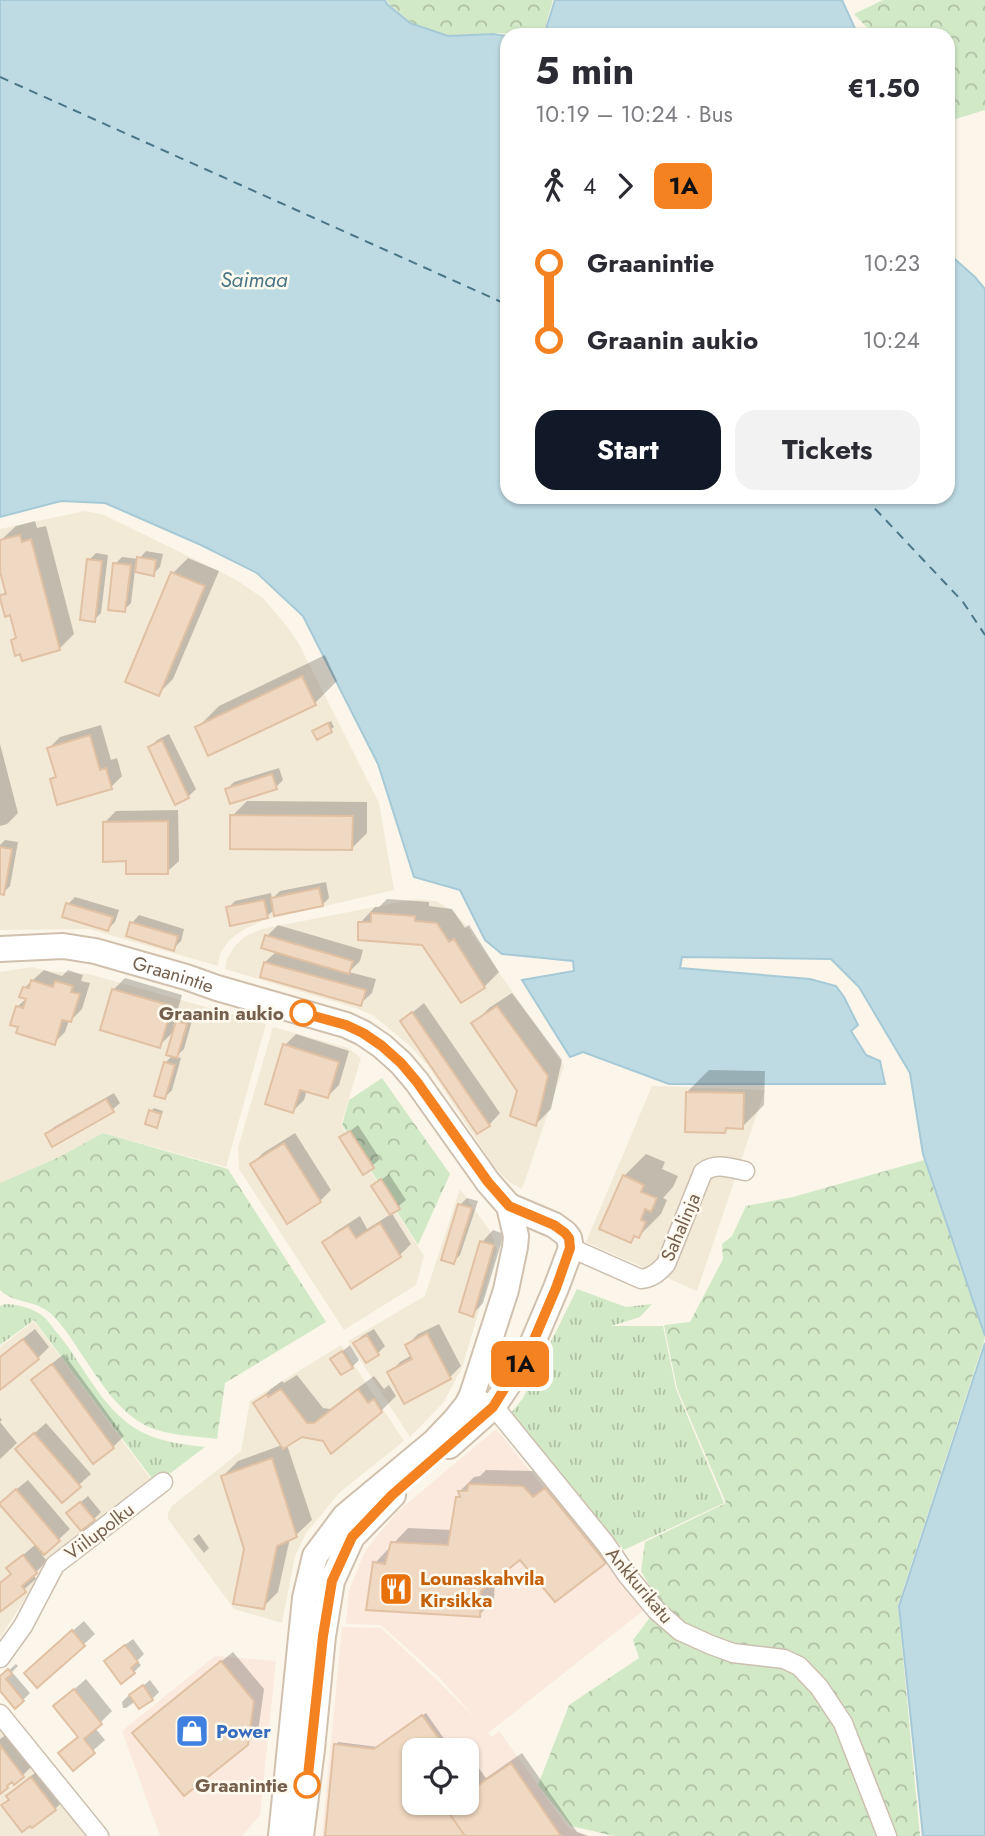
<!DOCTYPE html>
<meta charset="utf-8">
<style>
body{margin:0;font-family:Jost,sans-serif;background:#f2f2f3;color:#2b2b33;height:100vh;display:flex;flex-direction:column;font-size:26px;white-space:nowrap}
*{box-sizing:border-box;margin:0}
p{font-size:23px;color:#7c7c81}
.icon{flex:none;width:38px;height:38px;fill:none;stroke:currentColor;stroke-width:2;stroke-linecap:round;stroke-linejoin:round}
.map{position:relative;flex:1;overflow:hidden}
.panel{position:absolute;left:500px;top:28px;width:455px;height:476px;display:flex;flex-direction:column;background:#fff;border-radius:21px;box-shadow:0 2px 5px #0004}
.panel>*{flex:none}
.badge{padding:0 14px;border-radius:10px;font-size:24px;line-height:46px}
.tools{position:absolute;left:402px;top:1738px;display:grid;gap:14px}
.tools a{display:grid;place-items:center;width:77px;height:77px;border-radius:14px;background:#fff;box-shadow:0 2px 5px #0004;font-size:35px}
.map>.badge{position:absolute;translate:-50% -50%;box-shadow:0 0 0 4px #fff}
.legs{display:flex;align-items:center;gap:10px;height:77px;padding:0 35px;font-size:23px}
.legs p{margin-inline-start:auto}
.summary{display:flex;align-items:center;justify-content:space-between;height:119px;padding:0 35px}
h1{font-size:38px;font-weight:700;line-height:52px}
.primary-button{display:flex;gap:14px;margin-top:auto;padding:14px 35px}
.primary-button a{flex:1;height:80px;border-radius:21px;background:#111827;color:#fff;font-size:28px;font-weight:700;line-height:80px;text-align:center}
.primary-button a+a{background:#f2f2f3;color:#2b2b33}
ul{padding:0 35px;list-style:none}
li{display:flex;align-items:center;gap:24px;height:77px;font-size:26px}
li i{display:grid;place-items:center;width:10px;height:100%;margin:0 9px;background:currentColor}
li i::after{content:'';width:18px;height:18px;margin:-9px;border:5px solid;border-radius:50%;background:#fff}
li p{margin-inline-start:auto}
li:first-child i{background:linear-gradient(#0000 50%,currentColor 0)}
li:last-child i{background:linear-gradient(currentColor 50%,#0000 0)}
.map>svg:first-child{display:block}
.residential{fill:#f3e9d7}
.commercial{fill:#fbe9dd;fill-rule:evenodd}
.grass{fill:url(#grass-tufts)}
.forest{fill:url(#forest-crowns)}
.water{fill:#bedbe4;stroke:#a5c9d6;stroke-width:2}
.shadow{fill:#0003}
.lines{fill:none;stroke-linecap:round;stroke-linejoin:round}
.ferry{stroke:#487687;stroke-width:2;stroke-dasharray:9 7;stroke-linecap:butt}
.building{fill:#f0d9c2;stroke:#e1c1a3;stroke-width:2}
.street-casing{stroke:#cdbfaf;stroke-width:21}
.secondary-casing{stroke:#d0c0ad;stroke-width:28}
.street{stroke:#fff;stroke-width:18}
.secondary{stroke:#fff;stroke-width:24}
.line-1-casing{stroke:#fff;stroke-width:16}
.line-1{stroke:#f58220;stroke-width:10}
.stop-1-dot{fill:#fff;stroke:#f58220;stroke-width:3.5}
.labels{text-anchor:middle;stroke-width:5;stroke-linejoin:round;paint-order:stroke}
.street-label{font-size:19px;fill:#755f4d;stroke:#fefaef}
.stop-label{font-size:19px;font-weight:bold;fill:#755f4d;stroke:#fefaef;text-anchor:end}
.food-label{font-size:19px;font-weight:bold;fill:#c56008;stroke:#fefaef;text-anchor:start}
.shop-label{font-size:19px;font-weight:bold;fill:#366cbe;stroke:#fefaef;text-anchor:start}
.water-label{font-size:21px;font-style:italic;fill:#487687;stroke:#fefaef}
</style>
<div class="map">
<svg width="985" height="1836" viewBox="0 0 985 1836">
<defs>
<pattern id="grass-tufts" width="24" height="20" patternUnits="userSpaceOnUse" patternTransform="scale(1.75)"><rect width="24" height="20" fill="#d2e9c7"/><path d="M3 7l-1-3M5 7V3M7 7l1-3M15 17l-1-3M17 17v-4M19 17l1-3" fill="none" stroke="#afc0a4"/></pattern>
<pattern id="forest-crowns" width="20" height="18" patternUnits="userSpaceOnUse" patternTransform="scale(1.75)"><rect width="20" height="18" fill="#d2e9c7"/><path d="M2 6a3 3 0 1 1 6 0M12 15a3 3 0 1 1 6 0" fill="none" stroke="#afc0a4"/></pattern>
</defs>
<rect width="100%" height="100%" fill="#fbf6e9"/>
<!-- residential -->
<path class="residential" d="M85,511L104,515L235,579L264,599L286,625L299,644L379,803L394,890L264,920L243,930L229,940L220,954L218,966L89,929L0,930V529Z
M415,899L436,901L452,910L466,925L564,1066L522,1189L509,1182L493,1165L428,1066L410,1046L374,1016L356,1008L225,969L227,959L235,946L246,936L262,929Z
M32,967L47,971L89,974L266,1024L226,1167L103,1133L59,1157L0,1183V972Z
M273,1027L348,1048L361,1058L341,1125L424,1256L416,1285L344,1330L239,1169L238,1148Z
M652,1086L765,1090L697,1291L586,1242Z
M460,1189L490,1231L497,1249L462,1368L443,1403L410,1437L348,1341L425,1296Z
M34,1321L155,1485L46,1565L0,1638V1347Z
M341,1345L404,1441L340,1492L306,1533L295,1556L282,1623L234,1609L168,1519V1513L172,1506L241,1451L250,1401Z
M0,1722L96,1836H0Z"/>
<!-- commercial -->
<path class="commercial" d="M496,1429L644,1610L488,1733L492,1737L499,1731L569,1829L591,1836H322L342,1627L381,1628L437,1680L476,1719L439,1677L381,1625L346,1624L349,1591L365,1551L397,1512ZM415,1750H467V1802H415Z
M215,1656L276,1661L260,1815L242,1836H160L122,1731Z"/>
<!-- grass -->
<path class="grass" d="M577,1289L626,1307L652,1304L640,1317L611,1326H663L676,1389L724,1503L624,1550L511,1413L523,1398Z
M5,1304C18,1304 36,1309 45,1318C50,1323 54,1330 59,1335C84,1366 102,1409 138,1430C159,1442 181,1444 205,1447L156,1484L34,1320L0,1345V1306Z"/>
<!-- forest -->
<path class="forest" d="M387,0H553L544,31L540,35L493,33L447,36L410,22L389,4Z
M883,0H985V110L949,121L948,35H874L854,14Z
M382,1078L450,1174L418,1245L342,1125L349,1100Z
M103,1133L228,1169L326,1322L225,1383L217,1439C197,1436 176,1436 157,1430C122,1419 102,1384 82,1355C74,1342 60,1321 49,1312C34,1300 13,1303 0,1290V1183L59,1157Z
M924,1160L985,1338L898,1605L920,1836H614L571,1826L538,1785L569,1705L639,1658L633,1640L660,1604L641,1571L645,1542L726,1503L677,1388L664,1325L690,1322L723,1259L722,1244L732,1236L746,1206L793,1197Z"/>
<!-- water -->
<path class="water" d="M0,0H385L387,4L410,23L448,36L493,34L507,36L508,497H948L949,254L975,277L985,289V1336L923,1154L910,1073L859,987L831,959L682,957L680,968L810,979L836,986L844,997L858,1025L851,1031L866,1055L880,1061L885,1084H669L583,1052L570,1057L522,980L574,971L573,961L502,954L485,940L460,890L414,877L378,764L303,616L257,573L201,545L105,503L61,501L0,517Z
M555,0H842L858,35H542L545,32Z
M985,1343V1836H923L899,1606Z"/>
<!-- shadow -->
<path class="shadow" d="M35,521L37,528L46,526L74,634L59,649L13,640L17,635L12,613L1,596L7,590L0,565V541L16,526Z
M146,551L163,554L160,567L153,574L135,570L131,603L124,610L115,564L122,557L139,559Z
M96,553L108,555L101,613L94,620L89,560Z
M188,558L219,571L173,679L158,694L173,573Z
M325,655L337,681L315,703L197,728L219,706Z
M331,721L334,727L317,738V728Z
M101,725L111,760L117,758L122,776L111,787L52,780L57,775L49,748L60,737Z
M169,734L196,789L188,797L176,802L150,747L157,740Z
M0,744L18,813L7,824L0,826Z
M279,768L283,780L276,787L227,789L234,782Z
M247,801L367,802V833L352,848L232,816Z
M178,810L179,861L167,872L128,860L105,822L116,811Z
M5,840L18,842L10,886L3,893L0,892V845Z
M326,882L329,898L322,905L275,909L267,916L228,908L235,901L271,893L272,899L280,891Z
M75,897L119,910L115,922L108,929L68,904Z
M387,899L429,902V906L452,909L465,928L469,925L499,972L484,987L422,943L360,923L375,907H379Z
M139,915L184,929L181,941L173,949L132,923Z
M278,925L363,950L360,961L349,972L376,979L372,993L360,1004L265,962L277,951L267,936Z
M44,970L62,976L68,970L83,975L81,981L90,983L82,1009L71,1020H69L65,1032L54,1043L17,1007L27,998L24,988Z
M125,978L182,995L173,1027L184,1015L193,1017L184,1049L176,1057L181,1058L172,1090L165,1097V1063L173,1055L175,1030L159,1046L102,1029L114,989Z
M512,993L562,1060L551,1109L536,1124L519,1091L474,1023L489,1008Z
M424,1003L500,1113L489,1125L402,1021Z
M296,1034L349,1051L339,1085L328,1096L307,1090L304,1100L293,1111L285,1045Z
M709,1070L765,1071L764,1105L742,1127H729L725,1131L687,1092Z
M114,1093L120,1103L112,1110L47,1135L54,1127Z
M154,1108L163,1111L159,1123L156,1126L151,1111Z
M358,1125L380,1159L372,1166L341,1138Z
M295,1133L331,1190L320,1201L252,1164L263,1153Z
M646,1154L665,1162L662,1169L678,1176L673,1187L663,1198L667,1200L661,1214L639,1236L636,1235L630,1241L624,1176Z
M389,1174L406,1200L391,1212L411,1244L400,1255L351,1286L324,1243L335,1232L360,1216L367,1229L391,1214L373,1186Z
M467,1198L478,1201L460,1255L453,1262L460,1205Z
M493,1230L504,1234L483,1303L472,1315L482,1242Z
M439,1324L461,1366L450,1377L404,1401L389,1373L400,1362L412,1355L407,1345L418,1334Z
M35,1329L49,1347L38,1358L0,1388V1357Z
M374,1329L385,1346L378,1353L366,1361L355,1343L362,1336Z
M350,1345L359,1360L352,1367L333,1359Z
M64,1354L124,1436L113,1447L93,1461L34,1380L45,1369Z
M297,1375L323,1408L330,1409L374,1376L384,1389L389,1385L396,1396L381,1411L331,1451L324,1440L302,1436L287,1445L312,1520L296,1535L290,1538L278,1592L263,1607L223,1476L238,1461L282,1445L256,1404L271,1389L282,1381L284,1383Z
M0,1417L2,1420L0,1422L17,1443L0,1459Z
M46,1423L91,1474L62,1500L29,1438Z
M486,1470L538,1471L549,1484L561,1474L619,1547L604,1562L520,1558L495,1577L494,1600L479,1615L375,1563L408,1528L452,1530L457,1498L461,1495L460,1491L474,1477L480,1476Z
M28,1480L70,1529L42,1555L47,1561L33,1575L36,1579L0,1610V1583L12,1573L8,1568L36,1544L12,1493Z
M88,1496L101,1512L94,1519L76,1506Z
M199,1534L209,1548L204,1553L193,1539Z
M84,1621L95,1634L38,1686L37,1662Z
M133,1639L144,1654L137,1661L141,1665L134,1672L113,1654Z
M233,1652L264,1689L258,1732L247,1744L146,1722Z
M16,1664L18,1666L12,1672L30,1693L23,1700L0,1689V1678Z
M86,1679L112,1711L95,1728L105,1740L73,1768L61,1753L79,1736L55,1706Z
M150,1680L159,1692L152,1699L133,1697V1703L126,1708H123L122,1702L128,1696L133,1697L132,1695Z
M426,1713L452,1750H415V1802H467V1752L486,1778L522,1753L577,1832L588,1836H326L335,1745L338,1742L378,1747Z
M10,1732L34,1764L23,1775L14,1782L13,1781L0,1792V1739Z
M462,1744L466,1750H454Z
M43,1767L66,1798L55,1809L11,1799L8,1796L19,1785Z"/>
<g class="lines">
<!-- ferry -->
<path class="ferry" d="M0,77L508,305
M864,497L963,602L985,635"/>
</g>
<!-- building -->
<path class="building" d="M20,535L22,542L31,539L60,650L22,661L20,654L15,656L11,640L16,638L10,615L5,617L0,598V595L6,594L0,572V540Z
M137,557L156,560L154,576L135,572Z
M87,559L102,561L95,622L80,620Z
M113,563L131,565L125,612L108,610Z
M171,572L205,586L159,696L125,682Z
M302,676L316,705L208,756L195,727Z
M328,723L332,732L317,740L312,731Z
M90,735L100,770L106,768L112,789L57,805L50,779L56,777L47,748Z
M162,740L189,798L175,805L148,747Z
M272,774L277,789L230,804L225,789Z
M230,815L353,816L352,850L230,849Z
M168,821V874H126V861L103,862V822Z
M0,847L12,849L4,895L0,894Z
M319,888L323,906L274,916L271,898Z
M264,900L268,918L230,926L226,907Z
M66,903L113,917L108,931L62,917Z
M371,913L415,916V921L437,923L449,942L454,939L485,988L461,1003L422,945L358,940V922H371Z
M130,922L178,936L174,951L126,936Z
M265,935L353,961L349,974L261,948Z
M264,962L366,990L361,1006L260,977Z
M31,980L53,987L55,981L73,986L71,992L80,994L71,1022L62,1020L55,1045L16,1033L18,1027L10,1025L16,1006L23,1008L26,999L19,997L23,987L29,988Z
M112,989L172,1006L160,1048L100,1030Z
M497,1006L548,1076L536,1126L510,1116L517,1091L471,1023Z
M412,1012L490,1126L477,1134L400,1021Z
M176,1021L187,1024L177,1058L166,1055Z
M283,1044L339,1062L328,1098L300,1090L293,1113L265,1104Z
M164,1062L175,1065L165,1099L154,1096Z
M686,1092L744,1093L743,1129L726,1128L725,1133L685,1132Z
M106,1099L114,1112L52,1147L45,1134Z
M149,1110L161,1114L157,1128L145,1124Z
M350,1131L374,1168L363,1175L339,1137Z
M284,1143L321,1202L287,1224L250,1164Z
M623,1175L644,1185L641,1192L657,1198L651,1212L645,1209L641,1220L646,1222L639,1238L634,1236L631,1243L599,1229Z
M381,1179L400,1209L390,1215L371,1186Z
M458,1204L472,1208L454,1264L441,1260Z
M380,1223L401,1257L351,1289L322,1242L348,1226L356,1238Z
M480,1241L494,1245L473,1317L459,1312Z
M427,1333L451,1379L404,1404L387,1372L412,1359L405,1345Z
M367,1335L379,1355L366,1363L353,1343Z
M23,1339L39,1359L0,1390V1357Z
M342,1351L353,1368L341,1375L330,1359Z
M52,1364L114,1448L93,1464L31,1380Z
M281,1389L307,1423H314L358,1389L368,1403L374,1399L382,1412L331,1454L323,1441L302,1437L283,1449L253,1403L267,1394L268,1397Z
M34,1433L81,1487L62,1503L15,1449Z
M272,1458L297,1537L277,1546L264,1609L233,1604L244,1549L221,1476Z
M469,1484L523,1486L533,1497L545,1488L606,1563L555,1602L520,1560L481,1591L480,1617L366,1610L373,1562L385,1564L391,1542L448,1545L456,1497H460L458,1491H467Z
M16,1489L60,1541L44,1555L0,1505V1503Z
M80,1502L95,1520L81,1531L66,1513Z
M23,1555L37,1573L22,1586L26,1592L0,1612V1583L11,1574L6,1568Z
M72,1630L85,1646L37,1688L24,1673Z
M125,1645L138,1662L131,1668L135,1673L121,1684L104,1661Z
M221,1661L254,1701L248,1745L184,1796L132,1733Z
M8,1669L12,1674L6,1679L24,1701L15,1709L0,1691V1676Z
M143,1685L153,1700L139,1709L129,1695Z
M74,1689L102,1724L84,1739L95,1753L73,1771L58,1753L78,1737L53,1706Z
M422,1715L447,1750H415V1802H441L465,1836H325L334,1744L374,1749Z
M0,1745L24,1777L14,1785L12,1782L7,1786L8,1788L0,1794Z
M511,1763L561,1836H465L441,1802H467V1778L474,1788Z
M31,1777L56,1810L32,1828L30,1826L22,1832L1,1805L9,1800L6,1796Z"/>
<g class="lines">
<defs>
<path id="street" d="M571,1248L641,1279C652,1278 659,1272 666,1264L703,1172C716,1162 730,1168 745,1171
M483,1401L493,1407L500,1414L605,1543L627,1575L657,1611L680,1631L711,1645L733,1653L784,1659L799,1666L819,1687L843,1723L887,1836
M0,1658L23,1626L55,1565L163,1482
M0,1714L99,1836"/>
<g id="secondary">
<path id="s1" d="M0,949L63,946L95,951L186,977L217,988L346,1025L363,1033L382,1046L401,1063L417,1082L488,1182L509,1206L516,1236L515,1247L506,1290L472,1395L467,1405L455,1420L434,1442L345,1516L315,1556L305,1598L281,1836"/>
<path d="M449,1446L493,1407L512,1379L533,1342L556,1288L571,1248L569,1238L565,1233L554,1225L509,1206"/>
<path d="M301,1836L312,1749L323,1636L332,1581L352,1537L393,1495"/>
</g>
</defs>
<!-- street casing -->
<use href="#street" class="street-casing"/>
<!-- secondary casing -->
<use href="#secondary" class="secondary-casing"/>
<!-- street -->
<use href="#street" class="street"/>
<!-- secondary -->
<use href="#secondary" class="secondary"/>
</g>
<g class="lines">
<defs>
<path id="line-1" d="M303,1013L346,1025L363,1033L382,1046L401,1063L417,1082L488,1182L509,1206L554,1225L565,1233L569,1238L570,1248L556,1288L533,1342L493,1407L392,1495L352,1537L332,1581L323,1636L307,1785"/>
</defs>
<!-- line-1 casing -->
<use href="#line-1" class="line-1-casing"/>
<!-- line-1 -->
<use href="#line-1" class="line-1"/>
</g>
<!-- icons -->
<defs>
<symbol id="restaurant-square" viewBox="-11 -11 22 22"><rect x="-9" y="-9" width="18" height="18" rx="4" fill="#e8710a" stroke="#fefaef"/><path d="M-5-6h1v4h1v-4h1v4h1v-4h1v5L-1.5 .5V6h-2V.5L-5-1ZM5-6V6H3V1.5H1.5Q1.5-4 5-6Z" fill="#fff"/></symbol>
<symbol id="shop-square" viewBox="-11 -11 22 22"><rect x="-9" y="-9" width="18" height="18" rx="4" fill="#3f7fe0" stroke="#fefaef"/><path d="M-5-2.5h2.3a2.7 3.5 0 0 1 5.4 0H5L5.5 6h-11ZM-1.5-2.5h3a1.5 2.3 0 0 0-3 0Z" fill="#fff"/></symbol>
</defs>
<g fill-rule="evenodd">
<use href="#restaurant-square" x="377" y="1570" width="38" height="38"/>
<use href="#shop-square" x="173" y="1712" width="38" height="38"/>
</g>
<!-- markers -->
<g class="stop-1-dot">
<circle cx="303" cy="1013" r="12"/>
<circle cx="307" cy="1785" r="12"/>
</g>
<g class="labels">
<!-- street labels -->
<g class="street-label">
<text dy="7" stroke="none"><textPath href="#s1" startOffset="177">Graanintie</textPath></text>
<text transform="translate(680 1227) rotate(-67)" y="7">Sahalinja</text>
<text transform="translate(99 1531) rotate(-37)" y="7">Viilupolku</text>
<text transform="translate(640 1585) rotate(50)" y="7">Ankkurikatu</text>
</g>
<!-- stop labels -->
<g class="stop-label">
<text x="284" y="1020">Graanin aukio</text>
<text x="288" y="1792">Graanintie</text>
</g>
<!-- food labels -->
<g class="food-label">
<text x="420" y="1585">Lounaskahvila<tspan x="420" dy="22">Kirsikka</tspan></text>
</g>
<!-- shop labels -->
<g class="shop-label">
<text x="216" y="1738">Power</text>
</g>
<!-- water labels -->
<g class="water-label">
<text x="254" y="287">Saimaa</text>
</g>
</g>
</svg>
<div class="tools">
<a><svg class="icon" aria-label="locate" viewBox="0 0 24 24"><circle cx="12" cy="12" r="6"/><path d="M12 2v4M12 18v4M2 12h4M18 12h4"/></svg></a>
</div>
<b class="badge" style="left:520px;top:1364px;background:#f58220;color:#111">1A</b>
<section class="panel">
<div class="summary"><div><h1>5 min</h1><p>10:19 – 10:24 · Bus</p></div><b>€1.50</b></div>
<div class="legs"><svg class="icon" aria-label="walk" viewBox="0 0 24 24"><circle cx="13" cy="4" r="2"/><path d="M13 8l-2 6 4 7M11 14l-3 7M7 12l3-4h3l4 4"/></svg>4<svg class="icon" aria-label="forward" viewBox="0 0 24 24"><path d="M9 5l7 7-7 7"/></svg><b class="badge" style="background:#f58220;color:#111">1A</b></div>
<ul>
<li><i style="color:#f58220"></i><b>Graanintie</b><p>10:23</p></li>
<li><i style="color:#f58220"></i><b>Graanin aukio</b><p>10:24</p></li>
</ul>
<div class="primary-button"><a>Start</a><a>Tickets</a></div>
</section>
</div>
